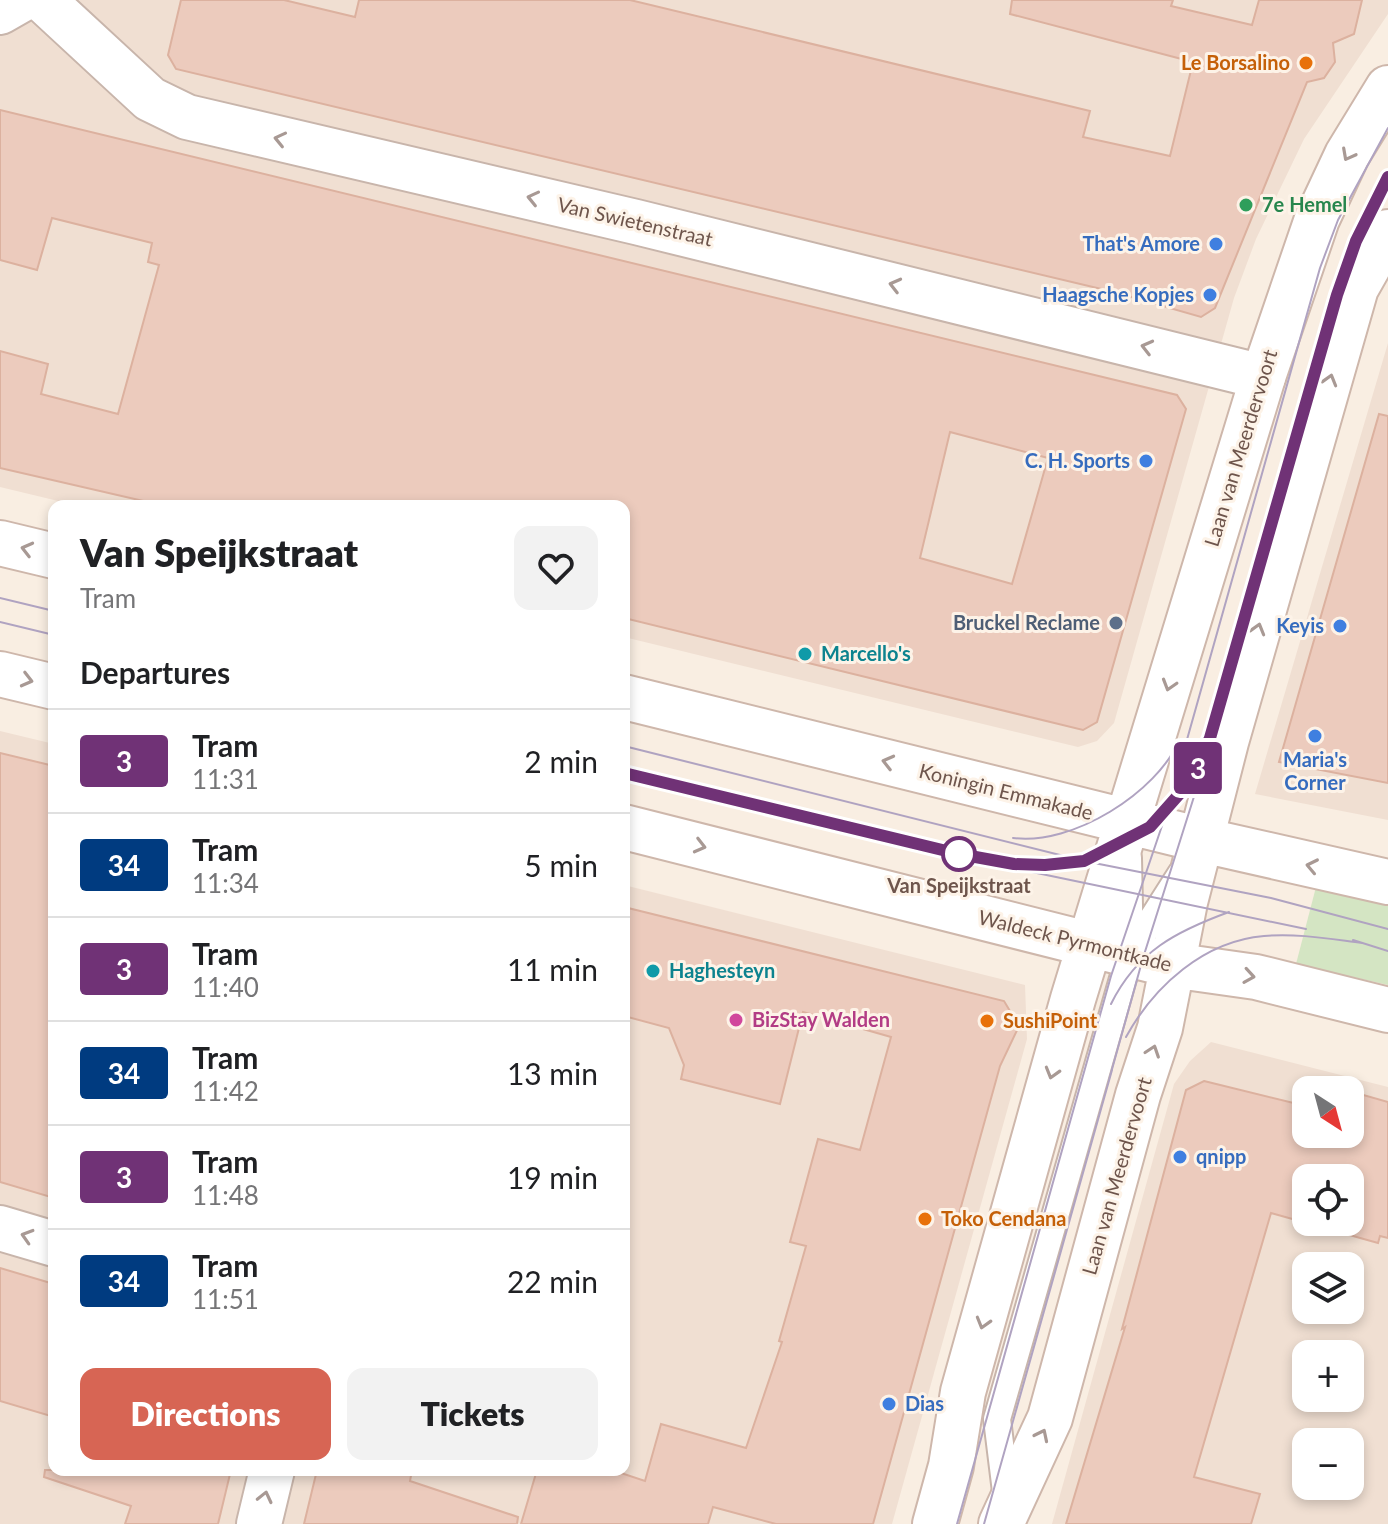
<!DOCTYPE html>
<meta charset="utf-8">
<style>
body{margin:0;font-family:Lato,sans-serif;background:#f2f2f2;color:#202124;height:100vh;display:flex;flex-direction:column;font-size:30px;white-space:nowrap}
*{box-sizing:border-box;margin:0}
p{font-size:26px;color:#757577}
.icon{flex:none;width:44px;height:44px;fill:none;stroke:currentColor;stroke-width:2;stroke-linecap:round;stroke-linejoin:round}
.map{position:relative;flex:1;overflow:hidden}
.details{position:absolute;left:48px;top:500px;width:582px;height:976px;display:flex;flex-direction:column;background:#fff;border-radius:16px;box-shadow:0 4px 12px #0003}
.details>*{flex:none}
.badge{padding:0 16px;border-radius:6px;font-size:28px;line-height:52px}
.needle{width:52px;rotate:144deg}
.controls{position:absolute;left:1292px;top:1076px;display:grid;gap:16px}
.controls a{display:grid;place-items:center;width:72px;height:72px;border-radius:16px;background:#fff;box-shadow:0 4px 12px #0003;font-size:40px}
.map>.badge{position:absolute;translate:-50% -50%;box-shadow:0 0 0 4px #fff}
h2{padding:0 32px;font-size:30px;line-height:72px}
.round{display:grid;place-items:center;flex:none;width:84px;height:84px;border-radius:16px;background:#f2f2f2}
.head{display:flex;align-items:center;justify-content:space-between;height:136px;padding:0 32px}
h1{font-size:38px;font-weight:800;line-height:60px}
.action{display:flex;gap:16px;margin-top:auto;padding:16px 32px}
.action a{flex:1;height:92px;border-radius:16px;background:#d76554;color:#fff;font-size:32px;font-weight:800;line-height:92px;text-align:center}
.action a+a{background:#f2f2f2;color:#202124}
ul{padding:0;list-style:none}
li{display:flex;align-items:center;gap:24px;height:104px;padding:0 32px;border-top:2px solid #e0e0e0}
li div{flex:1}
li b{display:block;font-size:30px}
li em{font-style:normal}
li .badge{min-width:88px;font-weight:700;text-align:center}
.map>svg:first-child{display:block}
.residential{fill:#f0dfd2;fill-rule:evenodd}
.green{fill:#d4e5c3}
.building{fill:#eccbbd;stroke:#dcb19f;stroke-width:2;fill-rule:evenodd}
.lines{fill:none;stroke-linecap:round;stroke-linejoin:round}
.lane-casing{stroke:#c8b5ab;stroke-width:30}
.street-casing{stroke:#c8b5ab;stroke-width:48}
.secondary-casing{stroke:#ceb7ab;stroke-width:48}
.lane{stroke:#fff;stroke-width:26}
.street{stroke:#fff;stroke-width:44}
.secondary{stroke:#fff;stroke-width:44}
.tram{stroke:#b0a3c1;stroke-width:2}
.oneway{stroke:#a89994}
.line-casing{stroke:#fff;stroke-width:18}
.line{stroke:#703276;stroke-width:12}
.food-dot{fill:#e8710a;stroke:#fdf3e8;stroke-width:3}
.leisure-dot{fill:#2e9e5b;stroke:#fdf3e8;stroke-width:3}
.shop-dot{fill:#3f7fe0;stroke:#fdf3e8;stroke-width:3}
.service-dot{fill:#5c6f8a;stroke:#fdf3e8;stroke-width:3}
.culture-dot{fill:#0f9aa8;stroke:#fdf3e8;stroke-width:3}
.stop-dot{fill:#fff;stroke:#703276;stroke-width:4}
.hotel-dot{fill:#d1479c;stroke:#fdf3e8;stroke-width:3}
.labels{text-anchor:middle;stroke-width:6;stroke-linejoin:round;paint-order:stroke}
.food-label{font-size:20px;font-weight:bold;fill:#c56008;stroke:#fdf3e8;text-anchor:start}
.leisure-label{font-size:20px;font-weight:bold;fill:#27864d;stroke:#fdf3e8;text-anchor:start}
.street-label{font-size:20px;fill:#6e554c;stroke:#fdf3e8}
.shop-label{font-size:20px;font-weight:bold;fill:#366cbe;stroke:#fdf3e8;text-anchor:end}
.service-label{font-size:20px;font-weight:bold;fill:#4e5e75;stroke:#fdf3e8;text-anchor:end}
.culture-label{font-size:20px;font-weight:bold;fill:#0d838f;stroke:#fdf3e8;text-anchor:start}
.stop-label{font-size:20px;font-weight:bold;fill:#6e554c;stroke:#fdf3e8}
.hotel-label{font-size:20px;font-weight:bold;fill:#b23c85;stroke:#fdf3e8;text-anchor:start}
</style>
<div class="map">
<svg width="1388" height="1524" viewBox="0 0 1388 1524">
<rect width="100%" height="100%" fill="#f9eee2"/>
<!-- residential -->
<path class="residential" d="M0,0H1388V14L1304,139L1256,239L1234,298L1114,723L1097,741L1078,747L624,637V506H79L0,487Z
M1388,343V820L1255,794Z
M0,731L54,744V1470H624V885L1025,985L1027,1039L892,1524H0Z
M1211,1042L1388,1087V1524H1052L1174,1084L1190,1061ZM1306,1090H1350V1134H1306ZM1306,1178H1350V1222H1306ZM1306,1266H1350V1310H1306ZM1306,1354H1350V1398H1306ZM1306,1442H1350V1486H1306Z"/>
<!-- green -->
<path class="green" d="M1316,887L1388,905V985L1296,964Z"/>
<!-- building -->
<path class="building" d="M181,0H284L355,17L359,0H630L1090,111L1083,137L1170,156L1193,62L1010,14L1012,0H1173L1171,6L1252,25L1259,0H1362L1354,34L1333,43L1335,62L1324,78L1307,82L1215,308L1201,317L1114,292L176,69L168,55Z
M0,110L1177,395L1186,409L1097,722L1083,730L624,618V506H165L0,468V351L48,364L41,394L118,414L159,265L148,262L152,243L52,218L37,270L0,260ZM950,432L1048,458L1012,584L920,558Z
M1379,414L1388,416V783L1279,762Z
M0,753L54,766V1198L0,1182Z
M624,907L1004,1001L1019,1026L1000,1066L873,1524H776L713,1507L708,1524H521L537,1470H612L645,1481L661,1424L746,1448L782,1342L779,1341L806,1246L790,1242L818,1139L860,1150L891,1037L803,1012L780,1104L681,1079L684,1065L669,1028L624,1016Z
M1204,1081L1306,1106V1134H1350L1353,1092L1388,1102V1238L1380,1236L1378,1243L1271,1213L1194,1477L1260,1494L1251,1524H1066L1125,1327L1122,1329L1186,1090ZM1306,1178H1350V1222H1306Z
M0,1268L54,1284V1417L0,1401Z
M45,1470H231L218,1524H125L131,1506L44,1477Z
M317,1470H412L410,1481L518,1517L517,1524H304Z"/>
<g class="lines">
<defs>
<path id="lane" d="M1128,858L1130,954
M1007,1500L997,1419L1130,954L1181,874"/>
<path id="street" d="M43,0L150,99L187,117L636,222L1263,377
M0,12L21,0
M0,1228L54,1244
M259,1524L272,1470"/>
<path id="secondary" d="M0,543L54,556
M0,674L54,687
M624,697L1202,840L1388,882
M624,827L1171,965L1256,977L1388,1010
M935,1524L951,1466L963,1392L1073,999L1263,377L1317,219L1347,155L1388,88
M1001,1524L1050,1418L1138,1095L1160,1028L1185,902L1226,742L1356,288L1388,232"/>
</defs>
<!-- lane casing -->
<use href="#lane" class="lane-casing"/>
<!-- street casing -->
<use href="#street" class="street-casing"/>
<!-- secondary casing -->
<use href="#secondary" class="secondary-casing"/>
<!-- lane -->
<use href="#lane" class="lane"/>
<!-- street -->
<use href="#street" class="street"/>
<!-- secondary -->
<use href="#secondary" class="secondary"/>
<!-- tram -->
<path class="tram" d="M0,598L54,611
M0,622L54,635
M624,746L1084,861L1271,898L1388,929
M624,773L1014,864L1084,861L1137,837L1165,814
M1013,838C1072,846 1157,793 1180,739
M1032,872L1306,929
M1353,940L1388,951
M1111,1004C1137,951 1177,931 1229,912
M1126,1037C1154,986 1204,941 1264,936C1297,933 1330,939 1362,943
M1109,1080L1143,958L1204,765L1337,295L1356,241L1388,177
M957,1524L1111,976L1166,814L1320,268L1338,220L1388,128
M984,1524L1112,1070"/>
</g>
<!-- one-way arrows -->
<defs><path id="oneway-chevron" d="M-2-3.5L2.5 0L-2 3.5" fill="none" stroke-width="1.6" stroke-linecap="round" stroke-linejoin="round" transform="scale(2)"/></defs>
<g class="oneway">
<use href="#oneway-chevron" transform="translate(280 139) rotate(-167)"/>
<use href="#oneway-chevron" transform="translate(1348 155) rotate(118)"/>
<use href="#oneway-chevron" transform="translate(533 198) rotate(-167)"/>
<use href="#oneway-chevron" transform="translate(895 285) rotate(-166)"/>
<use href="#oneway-chevron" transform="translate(1147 347) rotate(-166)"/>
<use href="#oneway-chevron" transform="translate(1330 380) rotate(-74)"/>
<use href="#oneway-chevron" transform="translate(27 549) rotate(-166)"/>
<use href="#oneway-chevron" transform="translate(1258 629) rotate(-74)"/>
<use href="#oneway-chevron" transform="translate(27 680) rotate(14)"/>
<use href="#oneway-chevron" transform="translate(1169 685) rotate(107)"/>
<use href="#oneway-chevron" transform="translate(888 762) rotate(-166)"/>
<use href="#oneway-chevron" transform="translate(700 846) rotate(14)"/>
<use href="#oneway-chevron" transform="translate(1312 866) rotate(-168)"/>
<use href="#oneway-chevron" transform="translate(1249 976) rotate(9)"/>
<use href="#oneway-chevron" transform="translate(1153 1051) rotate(-71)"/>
<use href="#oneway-chevron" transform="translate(1052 1073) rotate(106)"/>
<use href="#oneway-chevron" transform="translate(27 1236) rotate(-163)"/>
<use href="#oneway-chevron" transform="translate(983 1323) rotate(106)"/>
<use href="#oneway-chevron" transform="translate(1042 1435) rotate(-64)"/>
<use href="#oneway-chevron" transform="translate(265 1497) rotate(-77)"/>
</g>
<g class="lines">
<defs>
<path id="line" d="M624,773L959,854L1014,864L1045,865L1084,861L1150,827L1190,782L1210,738L1337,295L1356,241L1388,177"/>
</defs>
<!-- line casing -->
<use href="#line" class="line-casing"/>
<!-- line -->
<use href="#line" class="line"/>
</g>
<!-- markers -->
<g class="food-dot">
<circle cx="1306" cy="63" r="8"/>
<circle cx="987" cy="1021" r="8"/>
<circle cx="925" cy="1219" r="8"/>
</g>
<circle class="leisure-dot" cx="1246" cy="205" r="8"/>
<g class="shop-dot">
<circle cx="1216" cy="244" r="8"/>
<circle cx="1210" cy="295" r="8"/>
<circle cx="1146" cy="461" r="8"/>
<circle cx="1340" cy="626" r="8"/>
<circle cx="1315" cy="736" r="8"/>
<circle cx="1180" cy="1157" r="8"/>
<circle cx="889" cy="1404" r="8"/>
</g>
<circle class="service-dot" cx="1116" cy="623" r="8"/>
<g class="culture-dot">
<circle cx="805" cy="654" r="8"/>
<circle cx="653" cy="971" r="8"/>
</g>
<circle class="stop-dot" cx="959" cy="854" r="16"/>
<circle class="hotel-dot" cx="736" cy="1020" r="8"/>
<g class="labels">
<!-- food labels -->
<g class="food-label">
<text x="1290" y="70" text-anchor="end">Le Borsalino</text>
<text x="1003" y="1028">SushiPoint</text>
<text x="941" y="1226">Toko Cendana</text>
</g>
<!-- leisure labels -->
<g class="leisure-label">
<text x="1262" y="212">7e Hemel</text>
</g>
<!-- street labels -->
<g class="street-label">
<text transform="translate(635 222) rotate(13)" y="7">Van Swietenstraat</text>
<text transform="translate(1241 448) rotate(-73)" y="7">Laan van Meerdervoort</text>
<text transform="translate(1006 792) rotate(14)" y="7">Koningin Emmakade</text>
<text transform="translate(1075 941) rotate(14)" y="7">Waldeck Pyrmontkade</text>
<text transform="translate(1117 1176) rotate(-74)" y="7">Laan van Meerdervoort</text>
</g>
<!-- shop labels -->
<g class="shop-label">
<text x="1200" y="251">That's Amore</text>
<text x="1194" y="302">Haagsche Kopjes</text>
<text x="1130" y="468">C. H. Sports</text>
<text x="1324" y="633">Keyis</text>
<text x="1315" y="767" text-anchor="middle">Maria's<tspan x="1315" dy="23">Corner</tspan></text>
<text x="1196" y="1164" text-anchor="start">qnipp</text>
<text x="905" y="1411" text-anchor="start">Dias</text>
</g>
<!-- service labels -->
<g class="service-label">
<text x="1100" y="630">Bruckel Reclame</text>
</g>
<!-- culture labels -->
<g class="culture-label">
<text x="821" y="661">Marcello's</text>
<text x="669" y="978">Haghesteyn</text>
</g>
<!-- stop labels -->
<g class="stop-label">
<text x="959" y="893">Van Speijkstraat</text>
</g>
<!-- hotel labels -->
<g class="hotel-label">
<text x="752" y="1027">BizStay Walden</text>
</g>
</g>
</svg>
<div class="controls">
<a><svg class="needle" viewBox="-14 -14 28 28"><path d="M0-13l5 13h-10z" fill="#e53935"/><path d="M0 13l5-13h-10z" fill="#757577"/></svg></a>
<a><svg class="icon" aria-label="locate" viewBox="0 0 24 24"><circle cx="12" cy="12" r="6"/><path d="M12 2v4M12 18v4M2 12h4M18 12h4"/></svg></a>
<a><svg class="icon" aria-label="layers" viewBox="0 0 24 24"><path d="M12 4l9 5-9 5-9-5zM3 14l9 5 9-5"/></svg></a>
<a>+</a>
<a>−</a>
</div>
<b class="badge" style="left:1198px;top:768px;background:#703276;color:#fff">3</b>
<section class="details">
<div class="head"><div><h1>Van Speijkstraat</h1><p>Tram</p></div><a class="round"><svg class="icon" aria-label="heart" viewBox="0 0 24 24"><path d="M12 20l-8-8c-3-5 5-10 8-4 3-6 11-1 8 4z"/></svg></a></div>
<h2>Departures</h2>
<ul>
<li><span class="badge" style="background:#703276;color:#fff">3</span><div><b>Tram</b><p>11:31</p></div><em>2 min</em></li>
<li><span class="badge" style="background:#003b80;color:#fff">34</span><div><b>Tram</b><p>11:34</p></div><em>5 min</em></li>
<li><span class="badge" style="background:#703276;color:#fff">3</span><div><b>Tram</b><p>11:40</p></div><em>11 min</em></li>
<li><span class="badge" style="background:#003b80;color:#fff">34</span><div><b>Tram</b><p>11:42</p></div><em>13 min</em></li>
<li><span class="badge" style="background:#703276;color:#fff">3</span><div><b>Tram</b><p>11:48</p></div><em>19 min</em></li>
<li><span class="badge" style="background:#003b80;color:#fff">34</span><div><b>Tram</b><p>11:51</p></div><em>22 min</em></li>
</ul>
<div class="action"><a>Directions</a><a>Tickets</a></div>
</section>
</div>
